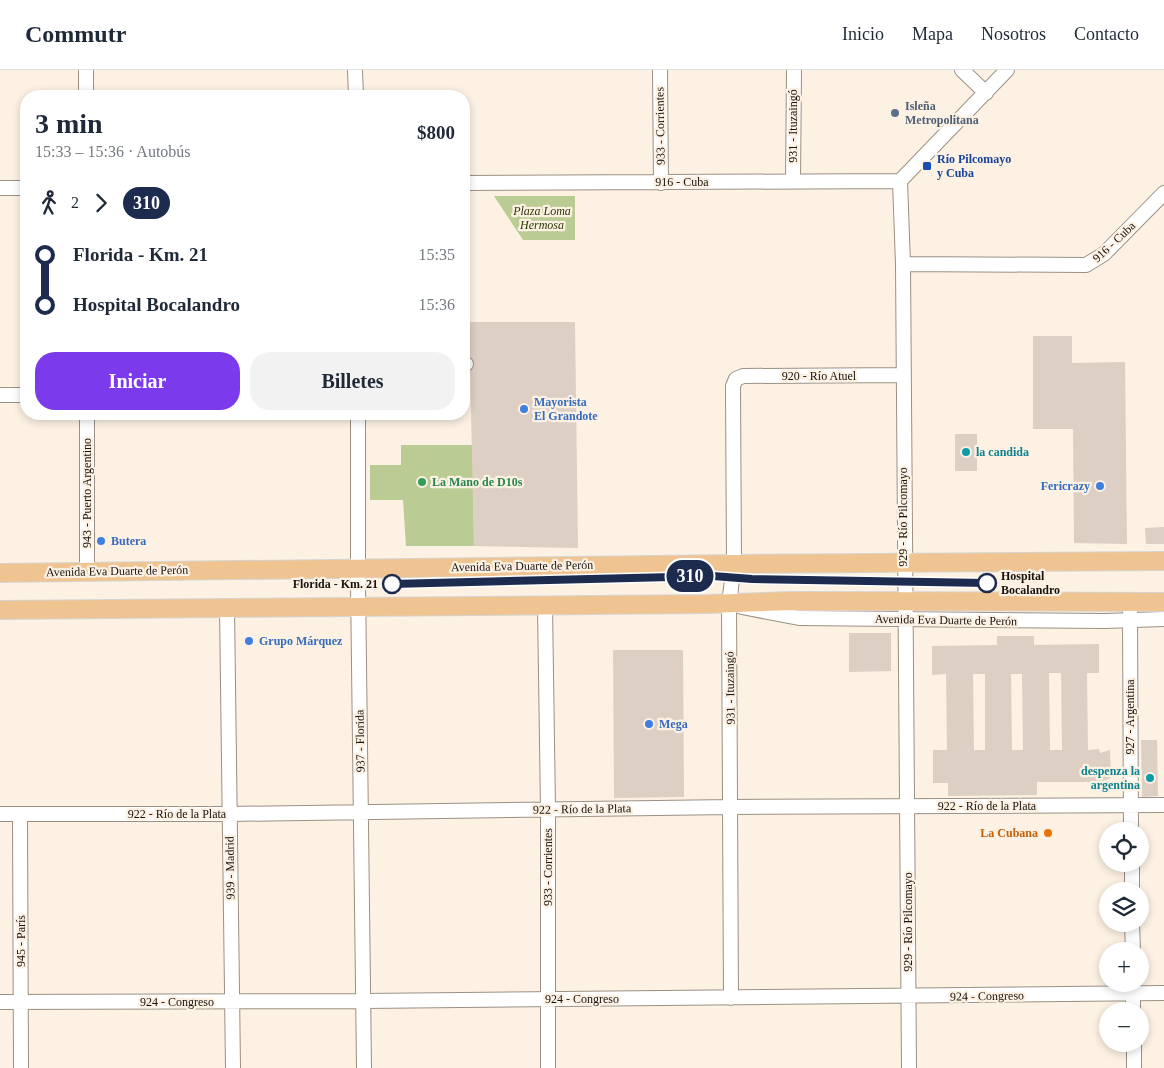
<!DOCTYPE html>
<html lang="es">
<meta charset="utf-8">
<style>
body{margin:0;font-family:"Times New Roman",serif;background:#f2f2f3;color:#1f2937;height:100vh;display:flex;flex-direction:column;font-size:19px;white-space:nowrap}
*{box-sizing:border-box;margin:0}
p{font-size:16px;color:#747a83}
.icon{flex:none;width:28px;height:28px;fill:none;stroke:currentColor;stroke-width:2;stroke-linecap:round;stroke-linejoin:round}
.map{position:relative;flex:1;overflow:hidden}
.details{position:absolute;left:20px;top:20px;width:450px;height:330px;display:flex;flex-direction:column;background:#fff;border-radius:20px;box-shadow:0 2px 8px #0003}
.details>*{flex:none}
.badge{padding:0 10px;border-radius:16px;font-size:18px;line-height:32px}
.tools{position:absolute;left:1099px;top:752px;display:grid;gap:10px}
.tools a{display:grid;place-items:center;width:50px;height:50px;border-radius:50%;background:#fff;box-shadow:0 2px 8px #0003;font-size:25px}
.map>.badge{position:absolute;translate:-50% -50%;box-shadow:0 0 0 2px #fff}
.legs{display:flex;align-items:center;gap:8px;height:55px;padding:0 15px;font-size:16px}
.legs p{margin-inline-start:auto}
.head{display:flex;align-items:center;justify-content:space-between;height:85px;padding:0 15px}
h1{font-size:28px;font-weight:600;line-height:38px}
.cta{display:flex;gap:10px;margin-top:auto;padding:10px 15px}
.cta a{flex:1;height:58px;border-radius:20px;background:#7c3aed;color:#fff;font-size:20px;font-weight:600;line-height:58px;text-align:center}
.cta a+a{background:#f2f2f3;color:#1f2937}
ul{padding:0 15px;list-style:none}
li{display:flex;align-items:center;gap:18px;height:50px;font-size:19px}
li i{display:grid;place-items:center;width:8px;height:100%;margin:0 6px;background:currentColor}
li i::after{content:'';width:12px;height:12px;margin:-6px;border:4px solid;border-radius:50%;background:#fff}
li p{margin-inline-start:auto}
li:first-child i{background:linear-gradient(#0000 50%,currentColor 0)}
li:last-child i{background:linear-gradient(currentColor 50%,#0000 0)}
header{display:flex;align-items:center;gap:30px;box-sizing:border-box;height:70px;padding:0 25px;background:#fff;border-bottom:1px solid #e0e1e3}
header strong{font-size:24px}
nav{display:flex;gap:28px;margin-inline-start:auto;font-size:18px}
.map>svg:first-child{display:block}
.green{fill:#bbcb94}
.building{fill:#decfc4;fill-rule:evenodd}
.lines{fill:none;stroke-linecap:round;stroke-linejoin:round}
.minor-casing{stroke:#9a9083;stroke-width:16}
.major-casing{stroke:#d5d5d4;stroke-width:20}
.minor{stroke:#fff;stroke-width:14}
.major{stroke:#efc491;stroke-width:18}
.line-1-casing{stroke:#fff;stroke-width:11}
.line-1{stroke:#1d2b4f;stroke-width:8}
.service-dot{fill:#5c6f8a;stroke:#fcf1e3;stroke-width:2}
.transit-dot{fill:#1a4fb4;stroke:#fcf1e3;stroke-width:2}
.shop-dot{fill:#3f7fe0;stroke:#fcf1e3;stroke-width:2}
.culture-dot{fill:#0f9aa8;stroke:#fcf1e3;stroke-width:2}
.leisure-dot{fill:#2e9e5b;stroke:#fcf1e3;stroke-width:2}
.stop-1-dot{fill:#fff;stroke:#1d2b4f;stroke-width:2.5}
.food-dot{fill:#e8710a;stroke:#fcf1e3;stroke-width:2}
.labels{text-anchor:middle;stroke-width:4.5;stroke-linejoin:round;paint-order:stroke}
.service-label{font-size:12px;font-weight:bold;fill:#4e5e75;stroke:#fcf1e3;text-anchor:start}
.street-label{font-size:12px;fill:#17130f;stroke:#fcf1e3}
.transit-label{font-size:12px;font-weight:bold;fill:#164399;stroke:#fcf1e3;text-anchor:start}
.park-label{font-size:12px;font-style:italic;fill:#2b3700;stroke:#fcf1e3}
.shop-label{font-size:12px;font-weight:bold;fill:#366cbe;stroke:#fcf1e3;text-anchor:start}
.culture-label{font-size:12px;font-weight:bold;fill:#0d838f;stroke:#fcf1e3;text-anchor:start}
.leisure-label{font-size:12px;font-weight:bold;fill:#27864d;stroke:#fcf1e3;text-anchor:start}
.stop-label{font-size:12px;font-weight:bold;fill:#17130f;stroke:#fcf1e3;text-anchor:start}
.food-label{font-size:12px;font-weight:bold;fill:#c56008;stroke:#fcf1e3;text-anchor:end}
</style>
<header>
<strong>Commutr</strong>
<nav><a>Inicio</a><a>Mapa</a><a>Nosotros</a><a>Contacto</a></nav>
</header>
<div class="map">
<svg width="1164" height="998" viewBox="0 0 1164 998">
<rect width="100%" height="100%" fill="#fcf1e3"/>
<!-- green -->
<path class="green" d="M494,126H575V170H523Z
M401,375H473L474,476H406L403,430H370V395H401Z"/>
<!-- building -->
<path class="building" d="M469,252H575L578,478L474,476Z
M1033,266H1072V293L1125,292L1127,474L1074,473L1073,359H1033Z
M955,364H977V401H955Z
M1164,457V474H1146L1145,458Z
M849,563H891V601L849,602Z
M997,566H1034V575L1099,574V603H1087L1088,680L1099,679L1100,683L1110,680L1111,708L1100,712H1037V725L948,726V713H933V680H947L946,604L932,605V576L997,575ZM1049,603H1061L1062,680H1050ZM973,604H985V680H974ZM1011,604H1022L1023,680H1012Z
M613,580H683L684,727L614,728Z
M1141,670H1157L1158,726L1142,727Z"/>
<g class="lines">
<defs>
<path id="minor" d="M86,0V26
M355,0L356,26
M660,0L661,113
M962,0L986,23
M793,111L794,0
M464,113L900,111
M0,118H26
M903,194L1086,195L1104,184L1164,123
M464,294H466
M0,325H26
M358,344V512L364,998
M87,502V344
M545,536L548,740V998
M227,537L233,998
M742,537L799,548L1105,551L1164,549
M1130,543L1131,761
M0,744H229L731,737L1164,735
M20,745L21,998
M1132,794V821
M1132,854L1133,881
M1133,914V941
M731,928L729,534L734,494L733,316L736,309L743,306L903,305
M0,932L364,931L1164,923
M1134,974V998
M909,998L903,194L900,111L1007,0"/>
<path id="major" d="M0,503L734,494L1164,491
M0,540L708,534L792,531L1164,532"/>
</defs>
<!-- minor casing -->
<use href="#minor" class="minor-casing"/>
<!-- major casing -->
<use href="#major" class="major-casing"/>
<!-- minor -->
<use href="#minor" class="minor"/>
<!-- major -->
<use href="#major" class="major"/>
</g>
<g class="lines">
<defs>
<path id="line-1" d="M392,514L713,506L752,509L987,513"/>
</defs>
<!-- line-1 casing -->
<use href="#line-1" class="line-1-casing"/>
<!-- line-1 -->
<use href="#line-1" class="line-1"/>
</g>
<!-- markers -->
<circle class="service-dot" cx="895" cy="43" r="5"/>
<rect class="transit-dot" x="922" y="91" width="10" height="10" rx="2.5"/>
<g class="shop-dot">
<circle cx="524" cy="339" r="5"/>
<circle cx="1100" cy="416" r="5"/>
<circle cx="101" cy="471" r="5"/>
<circle cx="249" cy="571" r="5"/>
<circle cx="649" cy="654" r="5"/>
</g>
<g class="culture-dot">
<circle cx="966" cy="382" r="5"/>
<circle cx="1150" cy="708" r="5"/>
</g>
<circle class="leisure-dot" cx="422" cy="412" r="5"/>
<g class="stop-1-dot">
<circle cx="987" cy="513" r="9"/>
<circle cx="392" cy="514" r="9"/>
</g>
<circle class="food-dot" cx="1048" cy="763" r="5"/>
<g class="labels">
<!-- service labels -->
<g class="service-label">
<text x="905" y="40">Isleña<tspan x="905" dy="14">Metropolitana</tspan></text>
</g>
<!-- street labels -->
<g class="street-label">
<text transform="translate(660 56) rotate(-91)" y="4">933 - Corrientes</text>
<text transform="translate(793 56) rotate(-90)" y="4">931 - Ituzaingó</text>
<text x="682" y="116">916 - Cuba</text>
<text transform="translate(1114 172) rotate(-43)" y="4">916 - Cuba</text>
<text x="819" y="310">920 - Río Atuel</text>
<text transform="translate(87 423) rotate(-90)" y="4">943 - Puerto Argentino</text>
<text transform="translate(903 447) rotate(-90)" y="4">929 - Río Pilcomayo</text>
<text transform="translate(522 496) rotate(-1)" y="4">Avenida Eva Duarte de Perón</text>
<text transform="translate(117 501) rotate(-1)" y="4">Avenida Eva Duarte de Perón</text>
<text transform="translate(946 550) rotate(1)" y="4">Avenida Eva Duarte de Perón</text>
<text transform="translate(730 618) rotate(-91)" y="4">931 - Ituzaingó</text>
<text transform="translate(1130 647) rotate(-90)" y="4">927 - Argentina</text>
<text transform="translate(360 671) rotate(-91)" y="4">937 - Florida</text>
<text x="987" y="740">922 - Río de la Plata</text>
<text transform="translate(582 739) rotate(-1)" y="4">922 - Río de la Plata</text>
<text x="177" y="748">922 - Río de la Plata</text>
<text transform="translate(548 797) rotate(-90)" y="4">933 - Corrientes</text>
<text transform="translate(230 798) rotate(-91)" y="4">939 - Madrid</text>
<text transform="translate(908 852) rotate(-90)" y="4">929 - Río Pilcomayo</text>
<text transform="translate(21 871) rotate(-90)" y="4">945 - París</text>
<text transform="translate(987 926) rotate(-1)" y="4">924 - Congreso</text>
<text x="582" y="933">924 - Congreso</text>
<text x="177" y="936">924 - Congreso</text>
</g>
<!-- transit labels -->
<g class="transit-label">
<text x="937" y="93">Río Pilcomayo<tspan x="937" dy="14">y Cuba</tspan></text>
</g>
<!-- park labels -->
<g class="park-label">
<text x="542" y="145">Plaza Loma<tspan x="542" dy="14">Hermosa</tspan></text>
</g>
<!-- shop labels -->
<g class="shop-label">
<text x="534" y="336">Mayorista<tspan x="534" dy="14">El Grandote</tspan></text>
<text x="1090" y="420" text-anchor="end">Fericrazy</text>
<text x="111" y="475">Butera</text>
<text x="259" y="575">Grupo Márquez</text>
<text x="659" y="658">Mega</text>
</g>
<!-- culture labels -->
<g class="culture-label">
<text x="976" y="386">la candida</text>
<text x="1140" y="705" text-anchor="end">despenza la<tspan x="1140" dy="14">argentina</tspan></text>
</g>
<!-- leisure labels -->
<g class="leisure-label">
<text x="432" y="416">La Mano de D10s</text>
</g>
<!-- stop labels -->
<g class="stop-label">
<text x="1001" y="510">Hospital<tspan x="1001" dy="14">Bocalandro</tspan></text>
<text x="378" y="518" text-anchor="end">Florida - Km. 21</text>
</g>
<!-- food labels -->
<g class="food-label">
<text x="1038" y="767">La Cubana</text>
</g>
</g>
</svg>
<div class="tools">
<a><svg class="icon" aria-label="locate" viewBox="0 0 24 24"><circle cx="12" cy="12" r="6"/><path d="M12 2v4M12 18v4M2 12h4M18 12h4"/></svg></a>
<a><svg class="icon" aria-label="layers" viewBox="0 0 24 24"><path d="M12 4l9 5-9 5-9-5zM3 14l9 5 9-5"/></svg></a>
<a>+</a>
<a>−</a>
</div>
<b class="badge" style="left:690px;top:506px;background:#1d2b4f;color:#fff">310</b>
<section class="details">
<div class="head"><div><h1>3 min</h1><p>15:33 – 15:36 · Autobús</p></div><b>$800</b></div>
<div class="legs"><svg class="icon" aria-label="walk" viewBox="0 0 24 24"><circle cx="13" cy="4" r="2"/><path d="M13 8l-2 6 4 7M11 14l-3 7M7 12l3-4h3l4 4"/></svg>2<svg class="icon" aria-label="forward" viewBox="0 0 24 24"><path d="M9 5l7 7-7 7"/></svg><b class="badge" style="background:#1d2b4f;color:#fff">310</b></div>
<ul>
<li><i style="color:#1d2b4f"></i><b>Florida - Km. 21</b><p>15:35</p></li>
<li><i style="color:#1d2b4f"></i><b>Hospital Bocalandro</b><p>15:36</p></li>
</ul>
<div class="cta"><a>Iniciar</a><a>Billetes</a></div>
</section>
</div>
